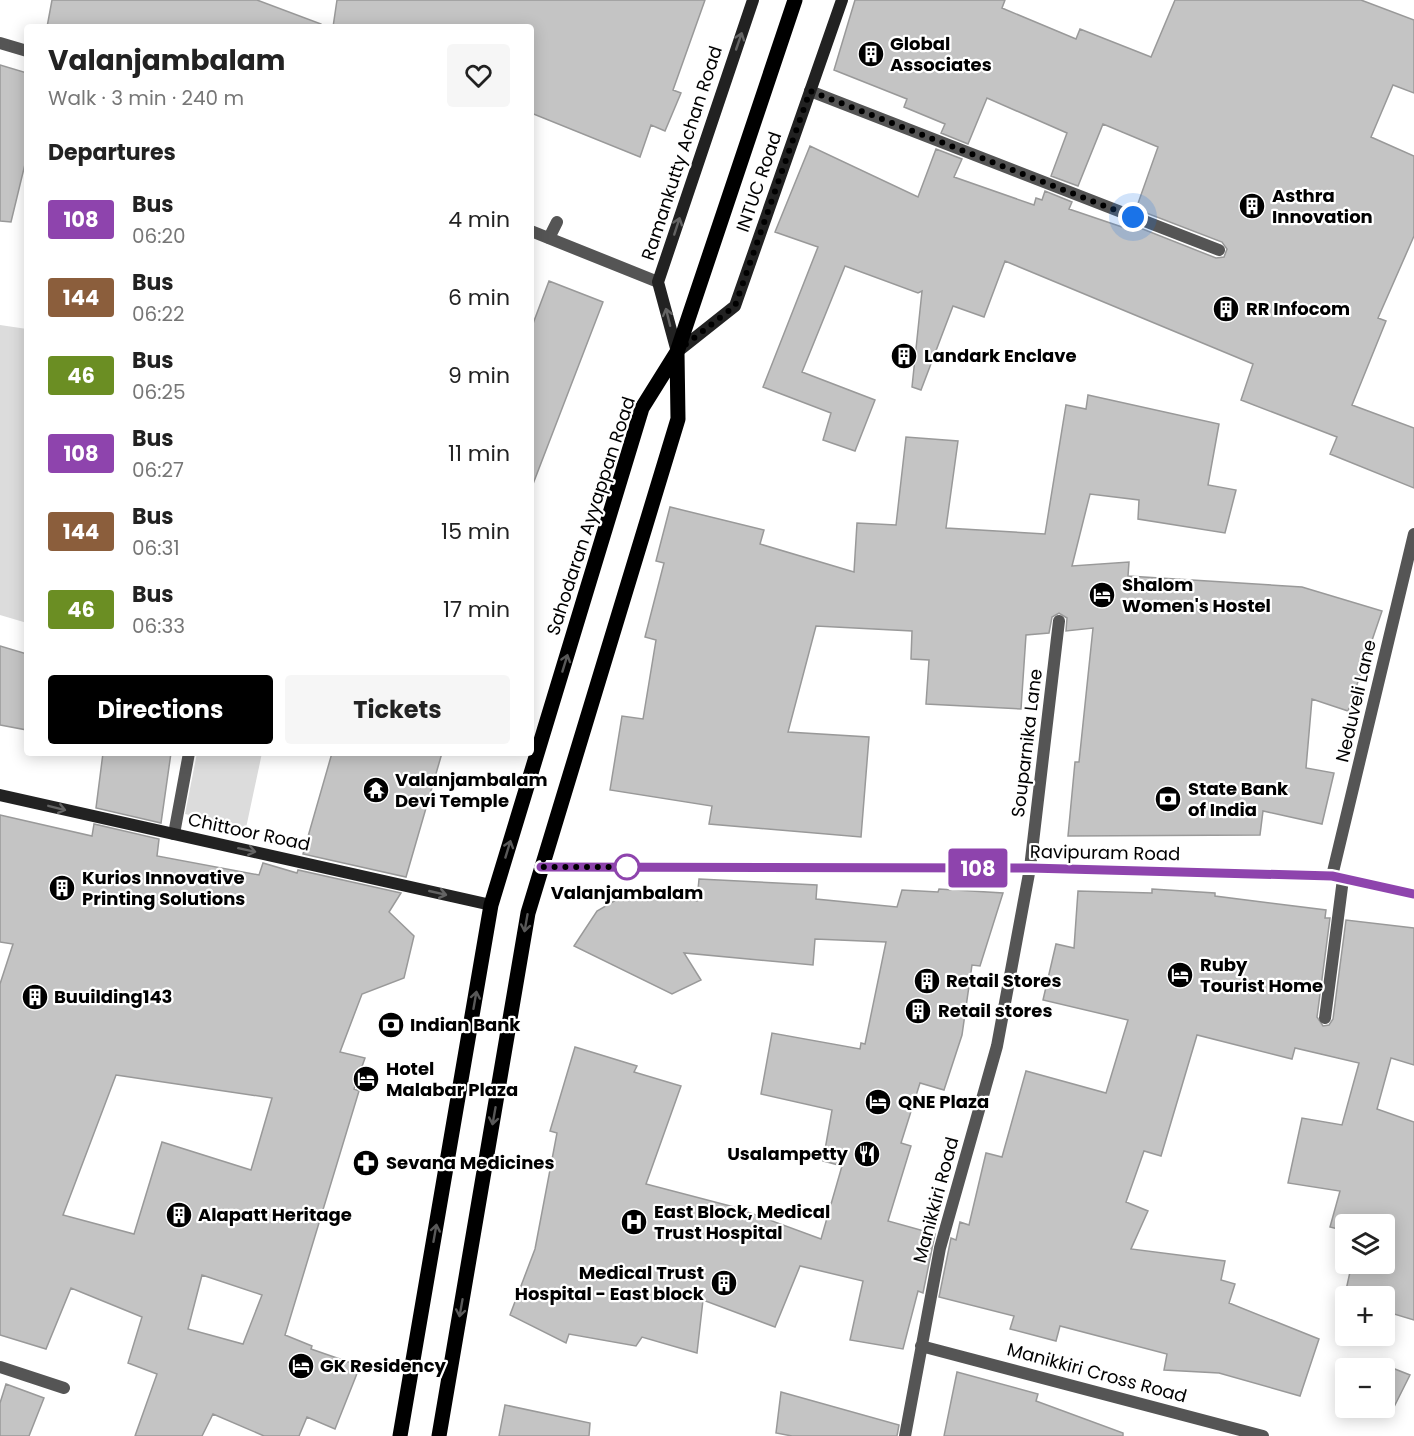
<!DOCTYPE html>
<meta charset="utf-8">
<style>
body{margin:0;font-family:Poppins,sans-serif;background:#f6f6f6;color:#222;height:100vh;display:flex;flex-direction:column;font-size:22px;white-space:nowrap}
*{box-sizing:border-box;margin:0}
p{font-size:20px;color:#767676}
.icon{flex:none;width:33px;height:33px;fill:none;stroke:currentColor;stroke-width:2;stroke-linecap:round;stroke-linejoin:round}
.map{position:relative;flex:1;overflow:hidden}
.panel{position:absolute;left:24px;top:24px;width:510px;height:732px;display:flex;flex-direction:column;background:#fff;border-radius:6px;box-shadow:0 3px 15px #0003}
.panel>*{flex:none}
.badge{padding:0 12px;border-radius:4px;font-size:21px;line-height:39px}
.fabs{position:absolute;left:1335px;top:1214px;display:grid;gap:12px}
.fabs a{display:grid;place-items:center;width:60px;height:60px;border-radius:6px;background:#fff;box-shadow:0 3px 15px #0003;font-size:30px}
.you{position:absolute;width:30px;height:30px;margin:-15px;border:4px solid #fff;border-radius:50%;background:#1a73e8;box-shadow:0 0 0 9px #1a73e833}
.map>.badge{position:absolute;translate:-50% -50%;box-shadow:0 0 0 3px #fff}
h2{padding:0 24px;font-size:22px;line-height:54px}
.round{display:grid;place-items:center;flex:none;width:63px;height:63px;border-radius:6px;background:#f6f6f6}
.head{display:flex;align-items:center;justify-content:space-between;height:102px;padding:0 24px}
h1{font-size:28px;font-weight:700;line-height:45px}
.primary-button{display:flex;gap:12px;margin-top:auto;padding:12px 24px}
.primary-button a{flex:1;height:69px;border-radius:6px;background:#000;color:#fff;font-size:24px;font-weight:700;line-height:69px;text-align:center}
.primary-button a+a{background:#f6f6f6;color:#222}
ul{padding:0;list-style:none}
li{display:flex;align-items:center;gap:18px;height:78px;padding:0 24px}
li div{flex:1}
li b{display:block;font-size:22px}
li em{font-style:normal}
li .badge{min-width:66px;font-weight:700;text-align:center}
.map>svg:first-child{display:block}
.green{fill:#dcdcdc}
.building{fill:#c4c4c4;stroke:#999;stroke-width:1.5;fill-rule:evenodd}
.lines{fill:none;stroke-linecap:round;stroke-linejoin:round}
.lane{stroke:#555;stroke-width:12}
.street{stroke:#555;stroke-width:12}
.secondary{stroke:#222;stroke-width:12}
.primary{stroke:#000;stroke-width:15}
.oneway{stroke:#646464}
.oneway2{stroke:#595959}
.line-casing{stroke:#fff;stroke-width:14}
.line{stroke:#8e44ad;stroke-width:9}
.walk{stroke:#000;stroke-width:6;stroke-dasharray:0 10.8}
.stop-dot{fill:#fff;stroke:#8e44ad;stroke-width:3}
.labels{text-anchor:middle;stroke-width:4.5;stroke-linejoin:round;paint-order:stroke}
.poi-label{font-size:18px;font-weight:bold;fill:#000;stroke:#fff;text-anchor:start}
.street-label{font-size:18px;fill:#000;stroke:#fff}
.stop-label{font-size:18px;font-weight:bold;fill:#000;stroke:#fff}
</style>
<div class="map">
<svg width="1414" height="1436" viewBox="0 0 1414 1436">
<rect width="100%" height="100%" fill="#fff"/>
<!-- green -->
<path class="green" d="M0,325L27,329V623L0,615Z
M197,753H262L246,828L185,814Z"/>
<!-- building -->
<path class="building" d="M52,0H257L321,24V27H47Z
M337,0H705L673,90L681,93L665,131L651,125L640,157L531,113V27H333Z
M855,0H1005L1002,8L1076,39L1080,29L1151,57L1175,0H1361L1414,20V93L1393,85L1371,137L1414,156V236L1378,318L1386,321L1352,405L1414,428V488L1330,454L1337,437L1241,400L1253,364L1005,261L984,317L953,306L921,390L912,387L922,291L918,293L845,266L802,372L875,400L855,451L823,440L831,413L763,387L818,247L775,232L810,146L918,197L936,149L962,159L954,177L1034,205L1036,198L1042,200L1045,191L1072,202L1069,209L1128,229L1130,224L1216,258L1224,257L1227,249L1222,242L1136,209L1158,147L1103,124L1078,186L1051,176L1067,133L987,98L968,144L941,133L945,124L904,107L907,99L834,70Z
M0,65L27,73V156L11,222L0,221Z
M549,281L603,302L533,484H531V329Z
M1088,395L1219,424L1208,485L1236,490L1225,533L1138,519L1139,500L1090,494L1072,566L1129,562L1128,576L1302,587L1382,611L1348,711L1312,699L1306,768L1334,773L1322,824L1263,811L1260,835L1068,836L1075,762H1079L1093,628L1066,631L1067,618L1059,613L1052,617L1049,633L1026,635L1021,709L926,704L929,660L911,659L912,631L816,626L788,732L869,737L861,837L709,824L712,806L610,790L622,716L643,719L656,640L645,637L664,563L656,561L670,507L764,530L760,544L854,572L857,523L896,525L906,437L958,441L946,528L1045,534L1066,405L1086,409Z
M0,646L27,654V730L0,725Z
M103,753H171L161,823L96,808Z
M332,753H442L406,877L303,854Z
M0,815L92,836L94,824L159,839L157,856L259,875L263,863L297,873L298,870L401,893L389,912L414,936L404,978L362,994L340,1052L365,1058L354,1089L359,1091L285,1335L312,1346L311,1349L360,1366L335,1429L307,1417L299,1436H264L213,1414L202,1436H135L157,1374L128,1363L142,1317L71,1288L46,1349L0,1335V984L13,944L0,942ZM116,1075L272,1098L251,1170L162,1142L134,1234L63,1215ZM202,1275L262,1295L243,1344L188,1329Z
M699,879L817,885L816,899L897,907L902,890L938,892L939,889L1003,893L980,966L972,965L962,1035L944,1090L920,1083L901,1143L911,1146L888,1221L935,1234L923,1293L918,1291L903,1349L850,1340L863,1281L800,1266L775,1327L703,1300L697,1353L642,1337L636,1346L569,1334L566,1343L510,1315L535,1249L557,1133L550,1131L575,1047L637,1066L634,1072L681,1086L646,1184L734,1207L821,1239L842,1166L823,1161L832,1110L761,1094L772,1033L860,1049L861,1043L865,1044L886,942L815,939L813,965L684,953L701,980L672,994L574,946L597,911L628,893L697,901Z
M1152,889L1215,893V896L1326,910L1325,918H1330L1317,1017L1323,1026L1329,1025L1333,1019L1346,920L1414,928V1065L1391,1058L1377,1109L1414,1122V1320L1384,1311V1296H1346L1344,1299L1352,1263H1384V1224H1346V1231L1330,1227L1340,1191L1288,1183L1302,1118L1342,1125L1359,1063L1295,1048L1292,1059L1197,1035L1161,1156L1144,1151L1126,1202L1148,1211L1131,1249L1225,1261L1221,1280L1235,1284L1229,1303L1319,1339L1300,1396L1219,1373L1164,1370L1167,1354L1060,1326L1056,1341L1010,1329L1014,1316L939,1297L951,1238L956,1240L960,1222L969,1225L986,1153L1002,1157L1026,1071L1106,1093L1128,1020L1043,1000L1056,944L1074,948L1078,891L1152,893Z
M1372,1360L1410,1375L1390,1415L1358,1407H1384V1368H1368Z
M957,1372L1038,1394L1036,1401L1123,1433V1436H944Z
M6,1384L44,1398L29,1436H0V1403Z
M781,1392L899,1425L897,1436H792L776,1433Z
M505,1405L590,1423L589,1436H499Z"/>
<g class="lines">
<!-- lane -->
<path class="lane" d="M549,238L557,222
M174,834L189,753
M0,1367L64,1388"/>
<!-- street -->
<path class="street" d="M0,43L27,51
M810,91L1219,250
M531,231L658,282
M1332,876L1414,534
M1325,1018L1343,879
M921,1346L1263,1436
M905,1436L940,1248L997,1046L1030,868L1059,621"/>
<!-- secondary -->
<path class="secondary" d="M753,0L658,282L677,352L735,306L842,0
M0,795L491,905
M541,867L1030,868L1332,876L1414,894"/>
<!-- primary -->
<path class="primary" d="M400,1436L491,905L642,408L677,352L795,0
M439,1436L528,913L678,419L677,352"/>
</g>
<!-- one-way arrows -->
<defs><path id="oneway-shaft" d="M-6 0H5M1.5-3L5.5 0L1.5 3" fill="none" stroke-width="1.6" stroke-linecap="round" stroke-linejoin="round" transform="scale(1.5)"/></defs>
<g class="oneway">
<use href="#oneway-shaft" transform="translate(739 41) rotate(-71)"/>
<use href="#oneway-shaft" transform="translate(677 226) rotate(-72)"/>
<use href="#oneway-shaft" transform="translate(668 317) rotate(-104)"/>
<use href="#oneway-shaft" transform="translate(57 808) rotate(14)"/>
<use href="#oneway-shaft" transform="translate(247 850) rotate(12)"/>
<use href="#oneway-shaft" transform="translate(438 893) rotate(13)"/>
</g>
<g class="oneway2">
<use href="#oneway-shaft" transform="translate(565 663) rotate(-73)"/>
<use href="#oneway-shaft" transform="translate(508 849) rotate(-73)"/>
<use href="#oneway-shaft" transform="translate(526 923) rotate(100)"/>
<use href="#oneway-shaft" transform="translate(475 1000) rotate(-80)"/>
<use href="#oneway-shaft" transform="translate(494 1116) rotate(100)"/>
<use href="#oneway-shaft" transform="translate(435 1233) rotate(-80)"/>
<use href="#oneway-shaft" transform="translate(461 1308) rotate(100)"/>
</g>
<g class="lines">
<defs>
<path id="line" d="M541,867L1030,868L1332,876L1414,894"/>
</defs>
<!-- line casing -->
<use href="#line" class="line-casing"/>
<!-- line -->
<use href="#line" class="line"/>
<!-- walk -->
<path class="walk" d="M627,867H634H541L678,419L676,352L735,306L810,91L1133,217"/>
</g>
<!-- icons -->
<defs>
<symbol id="building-disc" viewBox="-11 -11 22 22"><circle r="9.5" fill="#000" stroke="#fff"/><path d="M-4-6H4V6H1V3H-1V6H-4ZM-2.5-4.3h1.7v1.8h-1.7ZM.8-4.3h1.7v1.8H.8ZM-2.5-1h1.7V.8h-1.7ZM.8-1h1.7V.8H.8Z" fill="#fff"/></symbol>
<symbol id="hotel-disc" viewBox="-11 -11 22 22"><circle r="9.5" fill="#000" stroke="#fff"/><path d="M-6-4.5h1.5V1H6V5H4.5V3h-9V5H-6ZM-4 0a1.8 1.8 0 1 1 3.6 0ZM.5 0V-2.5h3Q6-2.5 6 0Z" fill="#fff"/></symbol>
<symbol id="temple-disc" viewBox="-11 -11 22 22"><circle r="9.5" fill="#000" stroke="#fff"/><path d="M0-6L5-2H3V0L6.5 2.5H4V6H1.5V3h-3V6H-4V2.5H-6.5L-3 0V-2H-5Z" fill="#fff"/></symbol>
<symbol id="bank-disc" viewBox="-11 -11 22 22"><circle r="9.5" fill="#000" stroke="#fff"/><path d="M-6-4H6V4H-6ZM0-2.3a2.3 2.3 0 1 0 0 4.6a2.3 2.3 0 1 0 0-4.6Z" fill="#fff"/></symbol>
<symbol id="restaurant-disc" viewBox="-11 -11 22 22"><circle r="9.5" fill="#000" stroke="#fff"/><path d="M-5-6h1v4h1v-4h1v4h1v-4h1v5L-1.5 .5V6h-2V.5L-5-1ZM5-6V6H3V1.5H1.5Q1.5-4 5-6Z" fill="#fff"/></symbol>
<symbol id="pharmacy-disc" viewBox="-11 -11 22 22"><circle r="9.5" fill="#000" stroke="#fff"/><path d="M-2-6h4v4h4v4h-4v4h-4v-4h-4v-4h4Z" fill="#fff"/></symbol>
<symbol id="hospital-disc" viewBox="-11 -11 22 22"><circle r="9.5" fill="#000" stroke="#fff"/><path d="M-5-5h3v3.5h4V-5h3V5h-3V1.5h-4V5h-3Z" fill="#fff"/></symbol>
</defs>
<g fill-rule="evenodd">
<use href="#building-disc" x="856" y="39" width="30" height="30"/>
<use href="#building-disc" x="1237" y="191" width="30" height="30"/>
<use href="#building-disc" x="1211" y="294" width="30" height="30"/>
<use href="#building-disc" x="889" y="341" width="30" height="30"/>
<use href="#hotel-disc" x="1087" y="580" width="30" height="30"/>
<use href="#temple-disc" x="361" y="775" width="30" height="30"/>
<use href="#bank-disc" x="1153" y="784" width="30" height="30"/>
<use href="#building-disc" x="47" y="873" width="30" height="30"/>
<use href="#hotel-disc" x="1165" y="960" width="30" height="30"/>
<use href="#building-disc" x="912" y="966" width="30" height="30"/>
<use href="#building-disc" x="20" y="982" width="30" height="30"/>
<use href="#building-disc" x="903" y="996" width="30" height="30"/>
<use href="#bank-disc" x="376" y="1010" width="30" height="30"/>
<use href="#hotel-disc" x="351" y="1064" width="30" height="30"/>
<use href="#hotel-disc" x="863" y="1087" width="30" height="30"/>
<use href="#restaurant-disc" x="852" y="1139" width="30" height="30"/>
<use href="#pharmacy-disc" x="351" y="1148" width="30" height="30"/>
<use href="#building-disc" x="164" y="1200" width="30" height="30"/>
<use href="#hospital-disc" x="619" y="1207" width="30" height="30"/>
<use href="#building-disc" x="709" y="1268" width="30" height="30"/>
<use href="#hotel-disc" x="286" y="1351" width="30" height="30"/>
</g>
<!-- markers -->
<circle class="stop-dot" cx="627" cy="867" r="12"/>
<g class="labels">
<!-- poi labels -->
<g class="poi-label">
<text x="890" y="50">Global<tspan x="890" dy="21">Associates</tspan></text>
<text x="1272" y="202">Asthra<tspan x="1272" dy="21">Innovation</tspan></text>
<text x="1246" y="315">RR Infocom</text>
<text x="924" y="362">Landark Enclave</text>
<text x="1122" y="591">Shalom<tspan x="1122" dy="21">Women's Hostel</tspan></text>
<text x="395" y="786">Valanjambalam<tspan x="395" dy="21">Devi Temple</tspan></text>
<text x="1188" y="795">State Bank<tspan x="1188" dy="21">of India</tspan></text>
<text x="82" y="884">Kurios Innovative<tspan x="82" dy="21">Printing Solutions</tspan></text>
<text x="1200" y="971">Ruby<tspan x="1200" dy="21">Tourist Home</tspan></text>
<text x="946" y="987">Retail Stores</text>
<text x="54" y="1003">Buuilding143</text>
<text x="938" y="1017">Retail stores</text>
<text x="410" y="1031">Indian Bank</text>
<text x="386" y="1075">Hotel<tspan x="386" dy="21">Malabar Plaza</tspan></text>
<text x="898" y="1108">QNE Plaza</text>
<text x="848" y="1160" text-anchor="end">Usalampetty</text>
<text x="386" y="1169">Sevana Medicines</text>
<text x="654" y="1218">East Block, Medical<tspan x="654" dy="21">Trust Hospital</tspan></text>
<text x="198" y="1221">Alapatt Heritage</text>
<text x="704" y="1279" text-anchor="end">Medical Trust<tspan x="704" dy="21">Hospital - East block</tspan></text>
<text x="320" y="1372">GK Residency</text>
</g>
<!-- street labels -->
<g class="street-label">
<text transform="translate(682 153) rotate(-72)" y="6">Ramankutty Achan Road</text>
<text transform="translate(759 182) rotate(-71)" y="6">INTUC Road</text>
<text transform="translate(591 516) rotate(-72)" y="6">Sahodaran Ayyappan Road</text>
<text transform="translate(1356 701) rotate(-77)" y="6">Neduveli Lane</text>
<text transform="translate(1027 743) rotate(-83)" y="6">Souparnika Lane</text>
<text transform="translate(249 832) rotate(12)" y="6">Chittoor Road</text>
<text transform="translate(1105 853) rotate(1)" y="6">Ravipuram Road</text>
<text transform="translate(936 1200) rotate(-75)" y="6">Manikkiri Road</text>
<text transform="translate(1097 1373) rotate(15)" y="6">Manikkiri Cross Road</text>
</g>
<!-- stop labels -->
<g class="stop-label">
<text x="627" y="899">Valanjambalam</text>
</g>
</g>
</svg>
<div class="fabs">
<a><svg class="icon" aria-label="layers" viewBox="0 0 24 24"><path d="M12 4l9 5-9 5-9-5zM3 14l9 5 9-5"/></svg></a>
<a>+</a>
<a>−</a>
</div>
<div class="you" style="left:1133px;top:217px"></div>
<b class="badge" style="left:978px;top:868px;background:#8e44ad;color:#fff">108</b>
<section class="panel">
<div class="head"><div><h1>Valanjambalam</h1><p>Walk · 3 min · 240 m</p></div><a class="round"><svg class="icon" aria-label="heart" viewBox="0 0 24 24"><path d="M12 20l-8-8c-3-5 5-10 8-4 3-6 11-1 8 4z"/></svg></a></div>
<h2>Departures</h2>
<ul>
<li><span class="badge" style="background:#8e44ad;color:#fff">108</span><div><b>Bus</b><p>06:20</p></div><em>4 min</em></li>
<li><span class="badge" style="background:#8b5e3c;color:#fff">144</span><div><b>Bus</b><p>06:22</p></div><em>6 min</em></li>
<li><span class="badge" style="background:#6b8e23;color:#fff">46</span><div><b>Bus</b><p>06:25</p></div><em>9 min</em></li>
<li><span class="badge" style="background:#8e44ad;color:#fff">108</span><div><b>Bus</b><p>06:27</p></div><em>11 min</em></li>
<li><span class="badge" style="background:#8b5e3c;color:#fff">144</span><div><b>Bus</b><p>06:31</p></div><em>15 min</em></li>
<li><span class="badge" style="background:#6b8e23;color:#fff">46</span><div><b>Bus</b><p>06:33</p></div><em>17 min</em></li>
</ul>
<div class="primary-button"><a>Directions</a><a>Tickets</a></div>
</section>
</div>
